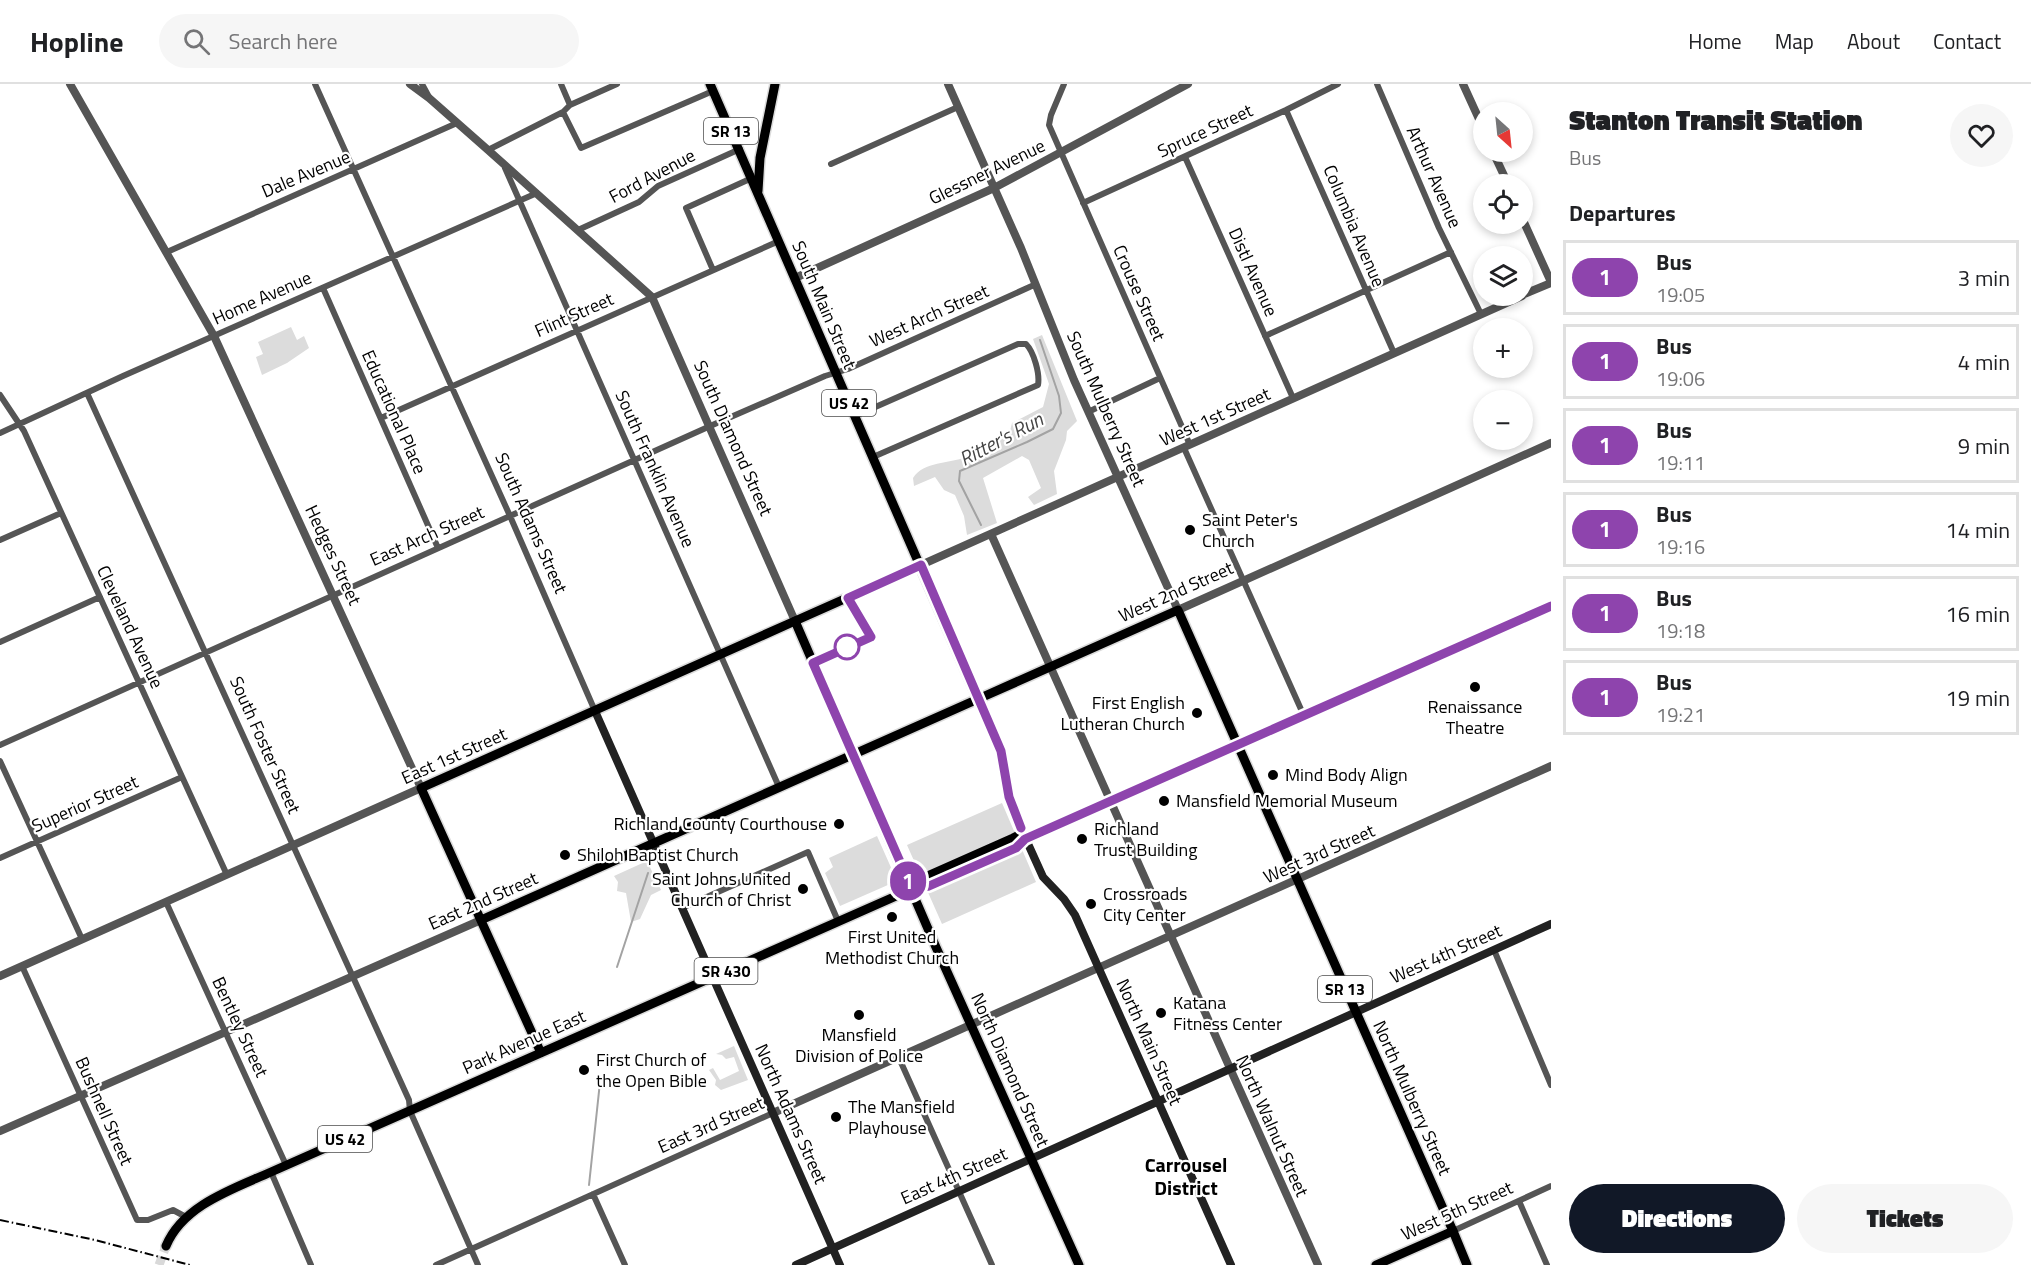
<!DOCTYPE html>
<meta charset="utf-8">
<style>
body{margin:0;font-family:"Titillium Web",sans-serif;background:#f6f6f6;color:#202124;height:100vh;display:flex;flex-direction:column;font-size:22px;white-space:nowrap}
*{box-sizing:border-box;margin:0}
p{font-size:20px;color:#757577}
.icon{flex:none;width:33px;height:33px;fill:none;stroke:currentColor;stroke-width:2;stroke-linecap:round;stroke-linejoin:round}
.map{position:relative;flex:1;overflow:hidden}
.drawer{display:flex;flex-direction:column;background:#fff;width:480px}
.drawer>*{flex:none}
.badge{padding:0 12px;border-radius:20px;font-size:21px;line-height:39px}
.needle{width:39px;rotate:153deg}
.buttons{position:absolute;left:1473px;top:18px;display:grid;gap:12px}
.buttons a{display:grid;place-items:center;width:60px;height:60px;border-radius:50%;background:#fff;box-shadow:0 3px 9px #0003;font-size:30px}
.map>.badge{position:absolute;translate:-50% -50%;box-shadow:0 0 0 3px #fff}
h2{padding:0 18px;font-size:22px;line-height:54px}
.round{display:grid;place-items:center;flex:none;width:63px;height:63px;border-radius:32px;background:#f6f6f6}
.head{display:flex;align-items:center;justify-content:space-between;height:102px;padding:0 18px}
h1{font-size:28px;font-weight:800;line-height:45px}
.primary-button{display:flex;gap:12px;margin-top:auto;padding:12px 18px}
.primary-button a{flex:1;height:69px;border-radius:36px;background:#111827;color:#fff;font-size:24px;font-weight:800;line-height:69px;text-align:center}
.primary-button a+a{background:#f6f6f6;color:#202124}
ul{padding:0;list-style:none}
li{display:flex;align-items:center;gap:18px;height:75px;margin:0 12px 9px;padding:0 6px;border:3px solid #e0e0e0;border-radius:0px}
li div{flex:1}
li b{display:block;font-size:22px}
li em{font-style:normal}
li .badge{min-width:66px;font-weight:700;text-align:center}
header{display:flex;align-items:center;gap:36px;box-sizing:border-box;height:84px;padding:0 30px;background:#fff;border-bottom:2px solid #e0e0e0}
header strong{font-size:28px}
nav{display:flex;gap:33px;margin-inline-start:auto;font-size:21px}
.search{width:420px;height:54px;background:#f6f6f6;display:flex;align-items:center;gap:15px;box-sizing:border-box;padding:0 21px;border-radius:33px;color:#757577;font-size:22px}
main{display:flex;flex:1;min-height:0}
.map>svg:first-child{display:block}
.green{fill:#dcdcdc}
.lines{fill:none;stroke-linecap:round;stroke-linejoin:round}
.stream{stroke:#a3a3a3;stroke-width:2}
.primary-tunnel{stroke:#d9d9d9;stroke-width:9;stroke-dasharray:9 4.5;stroke-linecap:butt}
.primary-casing{stroke:#dbdbdb;stroke-width:12}
.trunk-casing{stroke:#dbdbdb;stroke-width:12}
.minor{stroke:#555;stroke-width:6}
.tertiary{stroke:#555;stroke-width:8}
.secondary{stroke:#222;stroke-width:8}
.primary{stroke:#000;stroke-width:9}
.trunk{stroke:#000;stroke-width:9}
.rail{stroke:#000;stroke-width:2;stroke-dasharray:9 3 1.5 3;stroke-linecap:butt}
.line-casing{stroke:#fff;stroke-width:14}
.line{stroke:#8e44ad;stroke-width:9}
.poi-dot{fill:#000;stroke:#fff;stroke-width:2}
.stop-dot{fill:#fff;stroke:#8e44ad;stroke-width:3}
.labels{text-anchor:middle;stroke-width:4.5;stroke-linejoin:round;paint-order:stroke}
.shield{fill:#fff;stroke:#4c4c4c;stroke-width:1.5}
.shield-label{font-size:16px;font-weight:bold;fill:#000}
.street-label{font-size:18px;fill:#000;stroke:#fff}
.poi-label{font-size:18px;fill:#000;stroke:#fff;text-anchor:start}
.water-label{font-size:20px;font-style:italic;fill:#444;stroke:#fff}
.neighbourhood-label{font-size:20px;font-weight:bold;fill:#000;stroke:#fff}
</style>
<header>
<strong>Hopline</strong>
<div class="search"><svg class="icon" aria-label="search" viewBox="0 0 24 24"><circle cx="10" cy="10" r="6"/><path d="M15 15l6 6"/></svg>Search here</div>
<nav><a>Home</a><a>Map</a><a>About</a><a>Contact</a></nav>
</header>
<main>
<div class="map">
<svg width="1551" height="1181" viewBox="0 0 1551 1181">
<rect width="100%" height="100%" fill="#fff"/>
<!-- green -->
<path class="green" d="M291,243L297,256L304,252L309,264L287,279L262,291L256,273L263,270L258,258Z
M1042,251L1077,337L1067,347L1066,356L1054,387L1057,410L1034,421L1028,413L1041,404L1029,376L1022,372L983,394L997,439L967,451L964,432L955,411L944,406L935,393L914,402L913,394C924,377 949,380 966,373C980,367 995,359 1009,351L1012,339L1043,323L1049,300L1033,255Z
M1002,719L1036,798L942,840L907,761Z
M877,752L897,797L840,822L825,789L833,783L829,774Z
M647,777L661,806L651,811L640,835L631,838L626,809L617,807L618,798L614,792Z
M734,962L748,996L721,1006L715,1001L716,996L709,986L713,984L720,996L739,987L734,973L726,975L722,971L716,970Z"/>
<g class="lines">
<!-- stream -->
<path class="stream" d="M981,441L959,397L960,387L1027,358L1053,345L1061,329L1059,312L1040,256
M617,883L648,789
M589,1101L600,998"/>
<!-- primary-tunnel -->
<path class="primary-tunnel" d="M159,1181L166,1162"/>
<defs>
<path id="primary" d="M758,107L760,74L775,0
M912,805L925,793L1013,754L1017,752L1025,755
M481,836L978,615
M541,969L421,704L795,537
M1453,1147L1467,1181
M166,1162C183,1121 233,1105 271,1088L912,805L927,803L941,797L1016,764L1025,755L1551,522"/>
<path id="trunk" d="M710,0L978,615L1178,526L1453,1147L1376,1181
M921,481L795,537L935,861L1079,1181"/>
</defs>
<!-- primary casing -->
<use href="#primary" class="primary-casing"/>
<!-- trunk casing -->
<use href="#trunk" class="trunk-casing"/>
<!-- minor -->
<path class="minor" d="M315,0L510,432L595,627
M422,0L429,13
M561,0L570,21
M617,0L570,21L563,28L581,64L713,7
M1064,0L1051,31L1049,41L1190,361
M1377,0L1439,144L1481,230
M1286,26L1394,269
M488,66L563,28
M1185,73L1293,314
M831,80L958,23
M505,84L779,703
M1083,119L1286,26L1338,0
M578,146L639,118L658,102L740,65
M167,168L457,39
M713,186L686,124L752,94
M323,204L438,464
M1265,252L1451,168
M87,309L409,1016L410,1027L478,1181
M0,311L24,347L227,791
M1088,328L1160,294
M855,332L1018,260H1026C1034,268 1040,290 1038,301L873,373
M381,334L779,157
M0,349L123,292L537,109
M1184,364L1304,632
M0,456L61,429
M0,558L100,513
M0,661L717,339L825,292L848,285L1034,201
M0,677L82,855
M0,774L182,693
M166,818L286,1081
M682,824L808,768L838,837
M1494,866L1551,1001
M22,882L137,1136H148L173,1126L186,1133
M899,974L992,1181
M271,1088L311,1181
M593,1110L625,1181
M1519,1117L1547,1181
M1453,1147L1551,1102
M436,1181L773,1029"/>
<!-- tertiary -->
<path class="tertiary" d="M410,0L429,14L488,66L652,213L795,537
M948,0L1021,164L1074,296L1178,526L1551,359
M1463,0L1484,46
M1493,68L1508,100
M1522,134L1551,198
M795,194L994,104L1188,0
M1522,211L1551,199
M991,450L1318,1181
M921,481L1522,212
M0,892L421,704L214,252L70,0
M773,1029L1551,682
M0,1047L481,836"/>
<!-- secondary -->
<path class="secondary" d="M978,615L1001,667L1009,713L1015,731L1043,793L1064,815L1075,831L1231,1181
M595,627L840,1181
M796,1181L1551,840"/>
<!-- primary -->
<use href="#primary" class="primary"/>
<!-- trunk -->
<use href="#trunk" class="trunk"/>
<!-- rail -->
<path class="rail" d="M0,1136L95,1156L190,1181"/>
</g>
<g class="lines">
<defs>
<path id="line" d="M1021,744L1009,713L1001,667L921,481L848,514L871,553L813,579L912,805L929,802L1016,764L1025,755L1551,522"/>
</defs>
<!-- line casing -->
<use href="#line" class="line-casing"/>
<!-- line -->
<use href="#line" class="line"/>
</g>
<!-- markers -->
<g class="poi-dot">
<circle cx="1190" cy="446" r="6"/>
<circle cx="1475" cy="603" r="6"/>
<circle cx="1197" cy="629" r="6"/>
<circle cx="1273" cy="691" r="6"/>
<circle cx="1164" cy="717" r="6"/>
<circle cx="839" cy="740" r="6"/>
<circle cx="1082" cy="755" r="6"/>
<circle cx="565" cy="771" r="6"/>
<circle cx="803" cy="805" r="6"/>
<circle cx="1091" cy="820" r="6"/>
<circle cx="892" cy="833" r="6"/>
<circle cx="1161" cy="929" r="6"/>
<circle cx="859" cy="931" r="6"/>
<circle cx="584" cy="986" r="6"/>
<circle cx="836" cy="1033" r="6"/>
</g>
<circle class="stop-dot" cx="847" cy="563" r="12"/>
<g class="labels">
<!-- shield labels -->
<g class="shield">
<rect x="704" y="34" width="54" height="26" rx="4.5"/>
<rect x="822" y="306" width="54" height="26" rx="4.5"/>
<rect x="694.5" y="874" width="63" height="26" rx="4.5"/>
<rect x="1318" y="892" width="54" height="26" rx="4.5"/>
<rect x="318" y="1042" width="54" height="26" rx="4.5"/>
</g>
<g class="shield-label">
<text x="731" y="53">SR 13</text>
<text x="849" y="325">US 42</text>
<text x="726" y="893">SR 430</text>
<text x="1345" y="911">SR 13</text>
<text x="345" y="1061">US 42</text>
</g>
<!-- street labels -->
<g class="street-label">
<text transform="translate(1205 47) rotate(-25)" y="6">Spruce Street</text>
<text transform="translate(987 88) rotate(-26)" y="6">Glessner Avenue</text>
<text transform="translate(306 90) rotate(-23)" y="6">Dale Avenue</text>
<text transform="translate(652 92) rotate(-28)" y="6">Ford Avenue</text>
<text transform="translate(1434 93) rotate(66)" y="6">Arthur Avenue</text>
<text transform="translate(1354 142) rotate(67)" y="6">Columbia Avenue</text>
<text transform="translate(1253 188) rotate(66)" y="6">Distl Avenue</text>
<text transform="translate(1139 209) rotate(66)" y="6">Crouse Street</text>
<text transform="translate(262 214) rotate(-24)" y="6">Home Avenue</text>
<text transform="translate(824 221) rotate(67)" y="6">South Main Street</text>
<text transform="translate(574 231) rotate(-24)" y="6">Flint Street</text>
<text transform="translate(929 232) rotate(-24)" y="6">West Arch Street</text>
<text transform="translate(1106 325) rotate(66)" y="6">South Mulberry Street</text>
<text transform="translate(394 328) rotate(66)" y="6">Educational Place</text>
<text transform="translate(1215 333) rotate(-24)" y="6">West 1st Street</text>
<text transform="translate(733 354) rotate(66)" y="6">South Diamond Street</text>
<text transform="translate(655 385) rotate(66)" y="6">South Franklin Avenue</text>
<text transform="translate(531 439) rotate(66)" y="6">South Adams Street</text>
<text transform="translate(427 452) rotate(-24)" y="6">East Arch Street</text>
<text transform="translate(333 471) rotate(65)" y="6">Hedges Street</text>
<text transform="translate(1176 508) rotate(-24)" y="6">West 2nd Street</text>
<text transform="translate(130 543) rotate(65)" y="6">Cleveland Avenue</text>
<text transform="translate(265 661) rotate(66)" y="6">South Foster Street</text>
<text transform="translate(454 672) rotate(-24)" y="6">East 1st Street</text>
<text transform="translate(85 720) rotate(-24)" y="6">Superior Street</text>
<text transform="translate(1319 770) rotate(-24)" y="6">West 3rd Street</text>
<text transform="translate(483 817) rotate(-24)" y="6">East 2nd Street</text>
<text transform="translate(1446 870) rotate(-24)" y="6">West 4th Street</text>
<text transform="translate(240 943) rotate(65)" y="6">Bentley Street</text>
<text transform="translate(524 958) rotate(-24)" y="6">Park Avenue East</text>
<text transform="translate(1149 958) rotate(66)" y="6">North Main Street</text>
<text transform="translate(1010 986) rotate(66)" y="6">North Diamond Street</text>
<text transform="translate(1412 1014) rotate(66)" y="6">North Mulberry Street</text>
<text transform="translate(104 1027) rotate(66)" y="6">Bushnell Street</text>
<text transform="translate(791 1030) rotate(66)" y="6">North Adams Street</text>
<text transform="translate(711 1041) rotate(-24)" y="6">East 3rd Street</text>
<text transform="translate(1272 1042) rotate(66)" y="6">North Walnut Street</text>
<text transform="translate(954 1092) rotate(-24)" y="6">East 4th Street</text>
<text transform="translate(1457 1127) rotate(-24)" y="6">West 5th Street</text>
</g>
<!-- poi labels -->
<g class="poi-label">
<text x="1202" y="442">Saint Peter's<tspan x="1202" dy="21">Church</tspan></text>
<text x="1185" y="625" text-anchor="end">First English<tspan x="1185" dy="21">Lutheran Church</tspan></text>
<text x="1475" y="629" text-anchor="middle">Renaissance<tspan x="1475" dy="21">Theatre</tspan></text>
<text x="1285" y="697">Mind Body Align</text>
<text x="1176" y="723">Mansfield Memorial Museum</text>
<text x="827" y="746" text-anchor="end">Richland County Courthouse</text>
<text x="1094" y="751">Richland<tspan x="1094" dy="21">Trust Building</tspan></text>
<text x="577" y="777">Shiloh Baptist Church</text>
<text x="791" y="801" text-anchor="end">Saint Johns United<tspan x="791" dy="21">Church of Christ</tspan></text>
<text x="1103" y="816">Crossroads<tspan x="1103" dy="21">City Center</tspan></text>
<text x="892" y="859" text-anchor="middle">First United<tspan x="892" dy="21">Methodist Church</tspan></text>
<text x="1173" y="925">Katana<tspan x="1173" dy="21">Fitness Center</tspan></text>
<text x="859" y="957" text-anchor="middle">Mansfield<tspan x="859" dy="21">Division of Police</tspan></text>
<text x="596" y="982">First Church of<tspan x="596" dy="21">the Open Bible</tspan></text>
<text x="848" y="1029">The Mansfield<tspan x="848" dy="21">Playhouse</tspan></text>
</g>
<!-- water labels -->
<g class="water-label">
<text transform="translate(1001 355) rotate(-28)" y="7">Ritter's Run</text>
</g>
<!-- neighbourhood labels -->
<g class="neighbourhood-label">
<text x="1186" y="1088">Carrousel<tspan x="1186" dy="23">District</tspan></text>
</g>
</g>
</svg>
<div class="buttons">
<a><svg class="needle" viewBox="-14 -14 28 28"><path d="M0-13l5 13h-10z" fill="#e53935"/><path d="M0 13l5-13h-10z" fill="#757577"/></svg></a>
<a><svg class="icon" aria-label="locate" viewBox="0 0 24 24"><circle cx="12" cy="12" r="6"/><path d="M12 2v4M12 18v4M2 12h4M18 12h4"/></svg></a>
<a><svg class="icon" aria-label="layers" viewBox="0 0 24 24"><path d="M12 4l9 5-9 5-9-5zM3 14l9 5 9-5"/></svg></a>
<a>+</a>
<a>−</a>
</div>
<b class="badge" style="left:908px;top:797px;background:#8e44ad;color:#fff">1</b>
</div>
<section class="drawer">
<div class="head"><div><h1>Stanton Transit Station</h1><p>Bus</p></div><a class="round"><svg class="icon" aria-label="heart" viewBox="0 0 24 24"><path d="M12 20l-8-8c-3-5 5-10 8-4 3-6 11-1 8 4z"/></svg></a></div>
<h2>Departures</h2>
<ul>
<li><span class="badge" style="background:#8e44ad;color:#fff">1</span><div><b>Bus</b><p>19:05</p></div><em>3 min</em></li>
<li><span class="badge" style="background:#8e44ad;color:#fff">1</span><div><b>Bus</b><p>19:06</p></div><em>4 min</em></li>
<li><span class="badge" style="background:#8e44ad;color:#fff">1</span><div><b>Bus</b><p>19:11</p></div><em>9 min</em></li>
<li><span class="badge" style="background:#8e44ad;color:#fff">1</span><div><b>Bus</b><p>19:16</p></div><em>14 min</em></li>
<li><span class="badge" style="background:#8e44ad;color:#fff">1</span><div><b>Bus</b><p>19:18</p></div><em>16 min</em></li>
<li><span class="badge" style="background:#8e44ad;color:#fff">1</span><div><b>Bus</b><p>19:21</p></div><em>19 min</em></li>
</ul>
<div class="primary-button"><a>Directions</a><a>Tickets</a></div>
</section>
</main>
